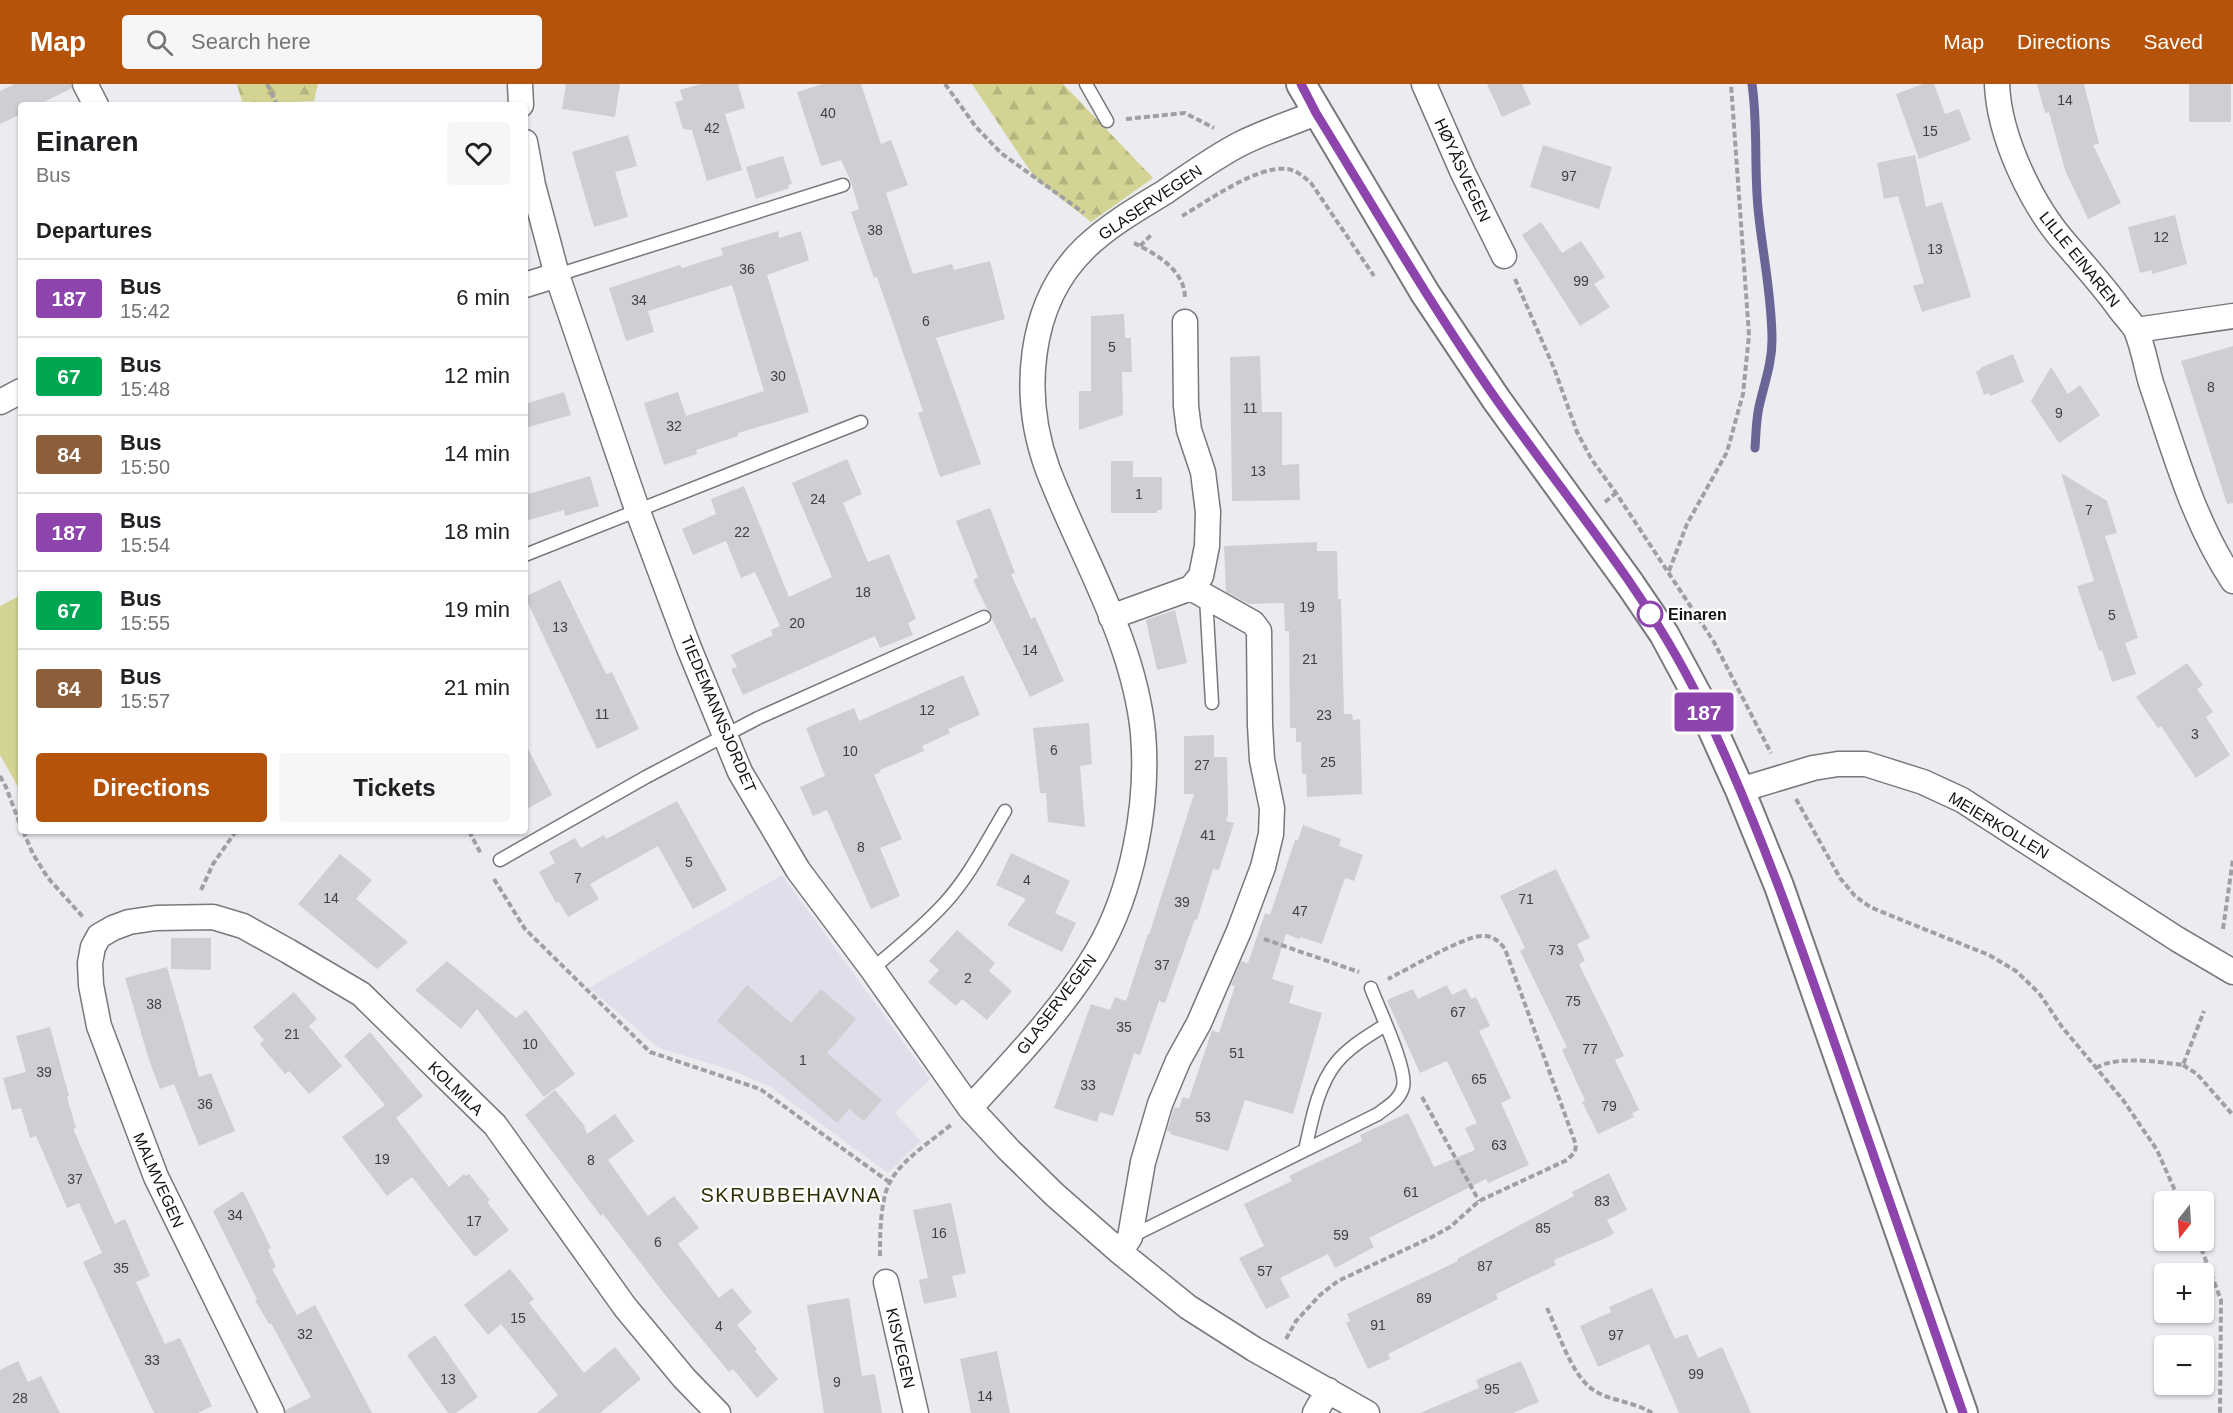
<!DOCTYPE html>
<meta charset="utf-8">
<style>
body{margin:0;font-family:Arial,sans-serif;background:#f6f6f6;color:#202124;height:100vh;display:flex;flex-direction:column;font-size:22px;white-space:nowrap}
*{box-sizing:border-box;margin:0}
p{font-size:20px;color:#757577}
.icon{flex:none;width:33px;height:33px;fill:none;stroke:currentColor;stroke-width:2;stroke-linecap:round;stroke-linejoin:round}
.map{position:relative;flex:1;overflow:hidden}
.sheet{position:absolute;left:18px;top:18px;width:510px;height:732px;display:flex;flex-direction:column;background:#fff;border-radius:6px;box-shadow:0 2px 4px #0004}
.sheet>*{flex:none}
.badge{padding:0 12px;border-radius:4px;font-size:21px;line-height:39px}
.needle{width:39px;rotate:197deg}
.tools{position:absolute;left:2154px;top:1107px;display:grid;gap:12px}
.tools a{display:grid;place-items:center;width:60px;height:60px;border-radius:6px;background:#fff;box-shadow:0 2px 4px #0004;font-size:30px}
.map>.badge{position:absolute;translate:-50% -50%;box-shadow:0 0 0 3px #fff}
h2{padding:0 18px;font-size:22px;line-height:54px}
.round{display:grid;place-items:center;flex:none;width:63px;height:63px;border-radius:6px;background:#f6f6f6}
.head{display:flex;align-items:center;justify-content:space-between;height:102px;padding:0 18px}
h1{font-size:28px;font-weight:600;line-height:45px}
.action{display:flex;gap:12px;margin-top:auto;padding:12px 18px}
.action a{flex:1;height:69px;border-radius:6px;background:#b45309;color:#fff;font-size:24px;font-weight:600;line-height:69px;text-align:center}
.action a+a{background:#f6f6f6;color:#202124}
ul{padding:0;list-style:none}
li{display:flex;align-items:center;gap:18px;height:78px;padding:0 18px;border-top:2px solid #e0e0e0}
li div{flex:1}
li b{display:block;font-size:22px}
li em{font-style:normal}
li .badge{min-width:66px;font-weight:700;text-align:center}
header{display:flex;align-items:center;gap:36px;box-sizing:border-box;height:84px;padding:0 30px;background:#b45309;color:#fff}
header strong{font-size:28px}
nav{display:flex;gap:33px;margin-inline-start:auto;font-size:21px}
.search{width:420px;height:54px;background:#f6f6f6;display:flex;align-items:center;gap:15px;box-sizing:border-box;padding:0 21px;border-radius:6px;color:#757577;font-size:22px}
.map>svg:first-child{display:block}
.built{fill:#dedfeb}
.forest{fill:url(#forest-firs)}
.garden{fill:#d3d494}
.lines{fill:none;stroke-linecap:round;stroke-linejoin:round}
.stream{stroke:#696697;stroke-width:9}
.building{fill:#ceced3}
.service-casing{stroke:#77787c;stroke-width:15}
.minor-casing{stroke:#77787c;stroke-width:27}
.tertiary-casing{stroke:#77787c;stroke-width:32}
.path{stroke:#a0a0a4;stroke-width:4;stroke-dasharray:6 3;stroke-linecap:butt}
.service{stroke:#fff;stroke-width:12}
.minor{stroke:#fff;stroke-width:24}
.tertiary{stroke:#fff;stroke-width:28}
.line-casing{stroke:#fff;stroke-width:14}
.line{stroke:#8e44ad;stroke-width:9}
.stop-dot{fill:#fff;stroke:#8e44ad;stroke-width:3}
.labels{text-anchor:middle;stroke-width:4.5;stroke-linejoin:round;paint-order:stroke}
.number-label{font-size:14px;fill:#414143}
.street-label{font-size:16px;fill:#121213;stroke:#fff}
.stop-label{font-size:16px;font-weight:bold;fill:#121213;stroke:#fff;text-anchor:start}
.quarter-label{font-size:20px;letter-spacing:1.5px;fill:#302f05;stroke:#fff}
</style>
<header>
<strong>Map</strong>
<div class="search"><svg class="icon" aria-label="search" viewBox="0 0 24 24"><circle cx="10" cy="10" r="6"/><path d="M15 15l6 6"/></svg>Search here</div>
<nav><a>Map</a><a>Directions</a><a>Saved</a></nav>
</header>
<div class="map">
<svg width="2233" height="1329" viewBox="0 0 2233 1329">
<defs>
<pattern id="forest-firs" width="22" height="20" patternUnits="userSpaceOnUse" patternTransform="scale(1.5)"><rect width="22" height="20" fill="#d3d494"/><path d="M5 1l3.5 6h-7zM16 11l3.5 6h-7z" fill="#b4b57f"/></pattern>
</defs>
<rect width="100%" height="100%" fill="#ebebf0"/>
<!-- built -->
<path class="built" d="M782,791L930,995L895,1029L921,1057L888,1089L771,1003L734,987L659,964L589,904Z"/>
<!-- forest -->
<path class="forest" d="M237,0H318L314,17L243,21Z
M972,0H1063L1153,94L1091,138L1035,94Z"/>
<!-- garden -->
<path class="garden" d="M21,511V708L0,671V522Z"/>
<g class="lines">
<!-- stream -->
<path class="stream" d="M1752,0C1758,41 1754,82 1758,124C1762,167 1772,211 1772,256C1772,280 1764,300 1759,323C1756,336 1756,351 1755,364"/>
</g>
<!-- building -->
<path class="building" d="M14,0H71L72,4L38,21H21V30L0,40V7Z
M566,0H620L615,33L562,25Z
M701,0H738L745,24L725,30L742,86L707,97L692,46L683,45L675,18L683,16L680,6Z
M823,0H861L881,60L891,56L908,101L886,109L913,190L952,180L954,186L990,177L1005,235L936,254L981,380L940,393L918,329L923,327L877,193L874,194L851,128L859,125L851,98L841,76L821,82L797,8Z
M1487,0H1522L1531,20L1502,33Z
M1923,0H1934L1945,30L1959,25L1971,56L1919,75L1896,10Z
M2037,0H2084L2099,60L2093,61L2121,119L2088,135L2065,86L2049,28L2045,29Z
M2189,0H2231V38H2189Z
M628,51L637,82L615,88L628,133L594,143L572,68Z
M1543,61L1612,83L1599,125L1530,103Z
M1915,71L1926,123L1942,118L1971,213L1922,228L1913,202L1924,199L1898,112L1884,115L1877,79Z
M783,72L792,100L788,101L789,104L756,115L746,83Z
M2175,131L2187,180L2152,190V186L2140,189L2128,143Z
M1541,138L1562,169L1581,157L1605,193L1594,200L1610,223L1580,242L1522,151Z
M778,147L779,154L801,147L809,176L767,191L809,328L738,349V352L696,366L697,370L664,381L644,319L678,308L686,332L764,307L742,234L732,201L648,227L654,248L626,257L609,204L680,181L682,184L723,171L721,164Z
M1124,230L1125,254H1131L1132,288H1122L1123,331L1079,346V307H1091V232Z
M2233,262V419L2227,420L2181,277Z
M2013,270L2024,298L1990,312L1989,309L1984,311L1976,288L1981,285L1980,284Z
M1260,272L1262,328H1282V381L1299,380L1300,416L1232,417L1230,273Z
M2051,283L2068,310L2080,301L2100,331L2059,359L2031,317Z
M564,308L571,331L525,344V320Z
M847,375L862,410L843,419L868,478L889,470L916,535L908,539L913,551L880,564L875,552L743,611L731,585L737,583L731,571L773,551L771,546L780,542L755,488L741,494L726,457L693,471L682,445L716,430L711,415L744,402L789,513L832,493L792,399Z
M1111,377H1133V393H1162V426H1157V429H1111Z
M2061,389L2107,417L2117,449L2105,452L2138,554L2125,559L2136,590L2112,598L2102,566L2099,567L2077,502L2094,497Z
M590,392L599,422L565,432L564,426L525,437V411Z
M990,424L1015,489L1011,490L1031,535L1035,533L1064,597L1030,613L973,496L978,493L956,437Z
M1317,458V467H1337L1338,515H1341L1344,630H1352L1353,636L1360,635L1362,710L1307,713L1306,690H1302L1301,658H1296V644H1290L1289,547H1285L1284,519L1249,520L1226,508L1224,462Z
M560,496L606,590L612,588L639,645L597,665L525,513Z
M1175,526L1187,579L1157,586L1146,536Z
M2187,579L2203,601L2197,605L2213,628L2206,633L2230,671L2196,694L2161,642L2158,644L2136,613Z
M963,591L980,631L948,645L950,649L922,662L924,667L880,686L881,688L874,691L902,755L880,764L900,812L871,825L827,726L813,732L800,703L825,692L806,644L854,624L859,637Z
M1089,639L1092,680L1080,682L1085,743L1048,738L1046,709H1040L1033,644Z
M1214,651V673H1227L1228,714L1226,715H1228V731L1226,737L1234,739L1219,786L1213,785L1197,836L1195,835L1165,919L1159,917L1140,971L1134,969L1113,1032L1100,1028L1097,1038L1054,1024L1091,920L1110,926L1115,913L1126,917L1148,850L1149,851L1194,710H1184V652Z
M525,659L552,711L525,726Z
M677,717L727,806L693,825L658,762L590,800L599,815L568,833L559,818L556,819L539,788L555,779L549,768L575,754L581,764L604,751L606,755Z
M1303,741L1341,755L1339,762L1363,771L1354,797L1345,794L1322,860L1300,853L1299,855L1286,850L1272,895L1294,902L1289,919L1322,929L1293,1030L1245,1016L1228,1067L1170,1050L1171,1048L1167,1047L1174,1023L1179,1024L1183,1013L1189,1015L1212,946L1219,949L1235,902L1231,901L1241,877L1248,879L1265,829L1270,831L1295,756H1298Z
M1011,769L1070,797L1055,829L1076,839L1062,868L1007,841L1026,815L996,801Z
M340,770L372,796L356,815L408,858L377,885L298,820Z
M1556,785L1590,854L1577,860L1585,877L1579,880L1624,972L1615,976L1639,1026L1632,1029L1634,1033L1598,1050L1582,1018L1585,1016L1562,966L1567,963L1520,867L1525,864L1500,812Z
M957,846L995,879L989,887L1012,907L987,936L962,915L956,922L928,898L939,886L929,877Z
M171,854H211V886L171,885Z
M447,877L516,934L526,926L575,990L544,1013L477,925L461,945L415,906Z
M167,883L199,993L211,989L235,1047L199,1062L174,1000L160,1005L149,976L125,894Z
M747,901L791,939L821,905L856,935L827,969L882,1016L864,1037L849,1025L837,1039L717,937Z
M1447,901L1452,911L1466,904L1471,915L1476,913L1490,942L1479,947L1511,1014L1501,1019L1529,1081L1488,1099L1486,1095L1369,1154L1374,1163L1335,1184L1328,1170L1280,1194L1290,1213L1266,1225L1239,1174L1264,1162L1244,1120L1292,1097L1289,1092L1362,1057L1360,1051L1408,1029L1434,1083L1475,1066L1465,1044L1477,1039L1447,977L1420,989L1387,916L1413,905L1418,915Z
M294,908L317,935L309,942L342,982L309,1010L289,987L285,990L260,960L264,956L253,943Z
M50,943L69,1012L67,1013L76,1044L73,1045L115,1140L125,1135L150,1192L136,1198L165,1260L180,1254L212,1322L198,1329H154L83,1178L102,1169L79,1119L67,1124L36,1052L30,1054L21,1024L12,1026L3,994L26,988L16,952Z
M370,948L423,1012L396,1034L449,1103L464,1090L466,1092L469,1090L490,1116L487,1118L509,1146L475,1173L412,1093L387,1112L342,1053L385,1021L344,972Z
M555,1006L584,1041L587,1050L615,1030L634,1057L608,1076L648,1132L674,1112L699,1144L678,1160L719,1214L732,1204L752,1228L737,1241L757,1265L755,1267L778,1295L757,1314L733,1285L729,1288L666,1212L603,1130L601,1132L525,1031Z
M1609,1089L1627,1126L1607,1136L1614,1149L1610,1152L1554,1176L1556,1181L1496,1210L1498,1215L1388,1270L1390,1275L1368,1285L1346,1239L1350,1237L1347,1230L1458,1177L1457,1175L1574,1112L1572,1108Z
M243,1107L271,1164L268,1166L276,1183L272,1185L297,1231L315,1221L372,1329H286V1326L311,1313L271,1239L269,1240L255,1216L257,1215L213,1127Z
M951,1119L966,1189L952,1192L957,1213L924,1220L919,1196L928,1194L913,1126Z
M510,1185L534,1215L529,1219L584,1289L615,1263L641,1295L600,1329H537L558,1311L501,1240L488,1251L464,1221Z
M1652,1204L1675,1255L1687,1250L1698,1274L1722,1263L1751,1329H1679L1649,1260L1598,1283L1580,1242L1611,1228L1609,1223Z
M849,1214L862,1292L875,1290L882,1329H824L807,1221Z
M435,1251L478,1313L456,1329H448L407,1271Z
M997,1267L1010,1329H971L960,1275Z
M18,1277L28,1298L41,1292L60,1329H0V1286Z
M1521,1277L1539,1318L1513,1329H1420L1479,1304L1476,1296Z"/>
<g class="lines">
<defs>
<path id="service" d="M1086,0L1107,37
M557,191L843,101
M525,471L861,338
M1206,513L1212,619
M500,776L646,693L758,634L984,533
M872,885C896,865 922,844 944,820C969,793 986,759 1005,727
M1305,1066C1312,1036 1317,1003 1336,979C1349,963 1368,952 1384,942
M1130,1153L1378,1030C1388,1022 1400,1016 1403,1003C1408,986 1378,923 1371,904"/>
<path id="minor" d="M85,0L96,21
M520,0L521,21
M1424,0L1463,89L1504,172
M1997,0C1999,53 2032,122 2067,161C2085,182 2103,202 2119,224C2124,231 2132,239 2136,246C2143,262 2146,282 2151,299C2174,366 2193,437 2233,497
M525,58L533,101L557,191L637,425L689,564L740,688L798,786L872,885L970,1024L1009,1066L1055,1111L1120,1168L1188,1223L1254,1265L1367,1329
M525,201L557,191
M2136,246L2233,232
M0,318L21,307
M1111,533L1191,504
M1740,706L1813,684L1838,680H1866L1923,698L1962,716L2177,855L2233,888
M970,1024C1015,975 1063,925 1097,868C1133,807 1149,719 1143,649C1134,556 1081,472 1048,386C1021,313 1027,220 1085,164C1109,141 1137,125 1165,108C1190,91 1216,72 1242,59C1266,47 1292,39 1316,29
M1120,1168L1130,1153L1143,1078L1160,1020L1178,977L1199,939L1239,847L1263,783L1271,750L1272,724L1262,676L1260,641L1259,547L1253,539L1191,504L1201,492L1207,462L1208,428L1203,388L1189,346L1186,322L1185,238
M886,1198L916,1329
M272,1329L156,1093L99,942L91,901L90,879L93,863L99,852L113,844L129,838L156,834L213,833L243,842L288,867L361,910L495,1041L625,1223L684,1294L718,1329
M1315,1329L1328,1306"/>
<path id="tertiary" d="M1301,0L1425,209L1496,315L1630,500L1664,550L1698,613L1740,706L1779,802L1963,1329"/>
</defs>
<!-- service casing -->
<use href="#service" class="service-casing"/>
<!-- minor casing -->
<use href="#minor" class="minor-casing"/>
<!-- tertiary casing -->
<use href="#tertiary" class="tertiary-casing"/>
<!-- path -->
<path class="path" d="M267,0L277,21
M945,0L976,43L1001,69L1084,129
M1126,35L1185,29L1214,44
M1182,132C1208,117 1257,81 1287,85C1296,86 1304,93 1311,99L1374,192
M1134,159C1156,170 1185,186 1185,214
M1140,162L1152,150
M1515,195L1554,284L1577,348L1592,376L1616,409L1714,558L1771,669
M1605,418L1616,409
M1669,487L1687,440L1727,368L1743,310L1749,251L1731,0
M0,692L6,703L21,743
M1796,715L1840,794L1855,812L1870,823L1909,839L1989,871L2016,887L2039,909L2062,943L2123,1016L2157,1066L2180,1118
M23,747L33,770L48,794L83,833
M469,747L481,770
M494,795L525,845L650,968L760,1005L889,1098
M201,806L213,780L236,747
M2223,845L2233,775
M1264,855L1359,888
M2183,981L2197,990L2233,1031
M2096,984C2117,971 2159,978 2183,981L2204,927
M1422,1013L1479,1117
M2198,1156L2221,1216L2220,1329
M880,1172C880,1152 880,1116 890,1098C901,1076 933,1056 952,1040
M1547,1224C1558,1247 1571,1290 1592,1305C1608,1317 1633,1317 1652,1329
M1286,1255L1296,1237L1320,1211L1338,1197L1432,1153L1450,1143L1479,1117L1567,1076L1575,1068L1576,1061L1505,865C1499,857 1492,851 1482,852C1464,852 1406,886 1388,895"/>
<!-- service -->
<use href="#service" class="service"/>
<!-- minor -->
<use href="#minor" class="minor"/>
<!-- tertiary -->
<use href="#tertiary" class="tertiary"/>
</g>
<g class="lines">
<defs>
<path id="line" d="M1301,0L1316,29C1375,125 1432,223 1496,315C1565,413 1645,505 1698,613C1757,734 1801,862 1845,989C1884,1102 1924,1216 1963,1329"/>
</defs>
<!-- line casing -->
<use href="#line" class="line-casing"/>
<!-- line -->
<use href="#line" class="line"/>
</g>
<!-- markers -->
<circle class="stop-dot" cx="1650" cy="530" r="12"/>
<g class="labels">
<!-- number labels -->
<g class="number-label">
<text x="2065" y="21">14</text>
<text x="828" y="34">40</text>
<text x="712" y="49">42</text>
<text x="1930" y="52">15</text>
<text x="1569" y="97">97</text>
<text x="875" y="151">38</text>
<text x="2161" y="158">12</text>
<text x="1935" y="170">13</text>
<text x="747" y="190">36</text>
<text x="1581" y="202">99</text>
<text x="639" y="221">34</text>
<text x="926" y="242">6</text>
<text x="1112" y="268">5</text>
<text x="778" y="297">30</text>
<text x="2211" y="308">8</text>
<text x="1250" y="329">11</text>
<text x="2059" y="334">9</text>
<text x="674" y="347">32</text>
<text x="1258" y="392">13</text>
<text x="1139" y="415">1</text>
<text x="818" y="420">24</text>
<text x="2089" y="431">7</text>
<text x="742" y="453">22</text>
<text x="863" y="513">18</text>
<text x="1307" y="528">19</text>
<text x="2112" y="536">5</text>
<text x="797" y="544">20</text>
<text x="560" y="548">13</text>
<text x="1030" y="571">14</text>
<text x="1310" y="580">21</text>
<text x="927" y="631">12</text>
<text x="602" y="635">11</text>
<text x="1324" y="636">23</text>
<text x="2195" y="655">3</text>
<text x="1054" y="671">6</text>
<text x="850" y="672">10</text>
<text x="1328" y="683">25</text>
<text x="1202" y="686">27</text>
<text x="1208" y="756">41</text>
<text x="861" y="768">8</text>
<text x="689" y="783">5</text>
<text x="578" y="799">7</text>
<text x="1027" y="801">4</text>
<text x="331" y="819">14</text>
<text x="1526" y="820">71</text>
<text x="1182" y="823">39</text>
<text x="1300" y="832">47</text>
<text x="1556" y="871">73</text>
<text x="1162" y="886">37</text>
<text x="968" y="899">2</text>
<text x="1573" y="922">75</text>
<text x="154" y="925">38</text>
<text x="1458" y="933">67</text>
<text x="1124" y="948">35</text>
<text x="292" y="955">21</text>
<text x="530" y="965">10</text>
<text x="1590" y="970">77</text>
<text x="1237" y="974">51</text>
<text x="803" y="981">1</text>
<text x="44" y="993">39</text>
<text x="1479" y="1000">65</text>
<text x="1088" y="1006">33</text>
<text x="205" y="1025">36</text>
<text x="1609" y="1027">79</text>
<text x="1203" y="1038">53</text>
<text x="1499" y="1066">63</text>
<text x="382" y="1080">19</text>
<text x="591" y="1081">8</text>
<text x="75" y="1100">37</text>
<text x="1411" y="1113">61</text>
<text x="1602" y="1122">83</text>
<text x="235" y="1136">34</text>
<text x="474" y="1142">17</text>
<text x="1543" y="1149">85</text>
<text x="939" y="1154">16</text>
<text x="1341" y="1156">59</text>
<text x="658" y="1163">6</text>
<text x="1485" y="1187">87</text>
<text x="121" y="1189">35</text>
<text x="1265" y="1192">57</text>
<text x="1424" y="1219">89</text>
<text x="518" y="1239">15</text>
<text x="1378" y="1246">91</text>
<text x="719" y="1247">4</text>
<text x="305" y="1255">32</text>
<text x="1616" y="1256">97</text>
<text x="152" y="1281">33</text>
<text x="1696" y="1295">99</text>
<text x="448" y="1300">13</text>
<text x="837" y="1303">9</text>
<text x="1492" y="1310">95</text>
<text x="985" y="1317">14</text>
<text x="20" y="1319">28</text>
</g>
<!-- street labels -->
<g class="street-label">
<text transform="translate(1463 86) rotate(65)" y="6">HØYÅSVEGEN</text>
<text transform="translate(1150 118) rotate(-34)" y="6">GLASERVEGEN</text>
<text transform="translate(2080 175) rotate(51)" y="6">LILLE EINAREN</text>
<text transform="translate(719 630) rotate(67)" y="6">TIEDEMANNSJORDET</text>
<text transform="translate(1999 741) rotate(31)" y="6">MEIERKOLLEN</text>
<text transform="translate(1056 920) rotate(-53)" y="6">GLASERVEGEN</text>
<text transform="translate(456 1004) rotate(44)" y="6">KOLMILA</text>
<text transform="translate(159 1096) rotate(66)" y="6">MALMVEGEN</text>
<text transform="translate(901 1264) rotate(77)" y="6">KISVEGEN</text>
</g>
<!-- stop labels -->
<g class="stop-label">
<text x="1668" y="536">Einaren</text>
</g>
<!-- quarter labels -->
<g class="quarter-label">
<text x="791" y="1118">SKRUBBEHAVNA</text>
</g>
</g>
</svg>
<div class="tools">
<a><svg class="needle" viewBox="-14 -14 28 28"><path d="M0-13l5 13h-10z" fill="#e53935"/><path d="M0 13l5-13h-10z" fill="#757577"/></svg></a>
<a>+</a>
<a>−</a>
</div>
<b class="badge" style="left:1704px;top:628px;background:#8e44ad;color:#fff">187</b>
<section class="sheet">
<div class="head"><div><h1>Einaren</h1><p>Bus</p></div><a class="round"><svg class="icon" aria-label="heart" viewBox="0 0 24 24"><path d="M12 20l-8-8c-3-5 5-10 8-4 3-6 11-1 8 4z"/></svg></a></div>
<h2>Departures</h2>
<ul>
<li><span class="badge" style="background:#8e44ad;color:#fff">187</span><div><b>Bus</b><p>15:42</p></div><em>6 min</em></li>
<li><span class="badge" style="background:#00a651;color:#fff">67</span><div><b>Bus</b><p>15:48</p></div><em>12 min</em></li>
<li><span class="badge" style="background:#8b5e3c;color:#fff">84</span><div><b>Bus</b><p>15:50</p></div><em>14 min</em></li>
<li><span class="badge" style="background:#8e44ad;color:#fff">187</span><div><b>Bus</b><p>15:54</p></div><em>18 min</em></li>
<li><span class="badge" style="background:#00a651;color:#fff">67</span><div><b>Bus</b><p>15:55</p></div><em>19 min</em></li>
<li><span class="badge" style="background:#8b5e3c;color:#fff">84</span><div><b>Bus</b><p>15:57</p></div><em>21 min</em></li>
</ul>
<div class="action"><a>Directions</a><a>Tickets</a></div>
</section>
</div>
